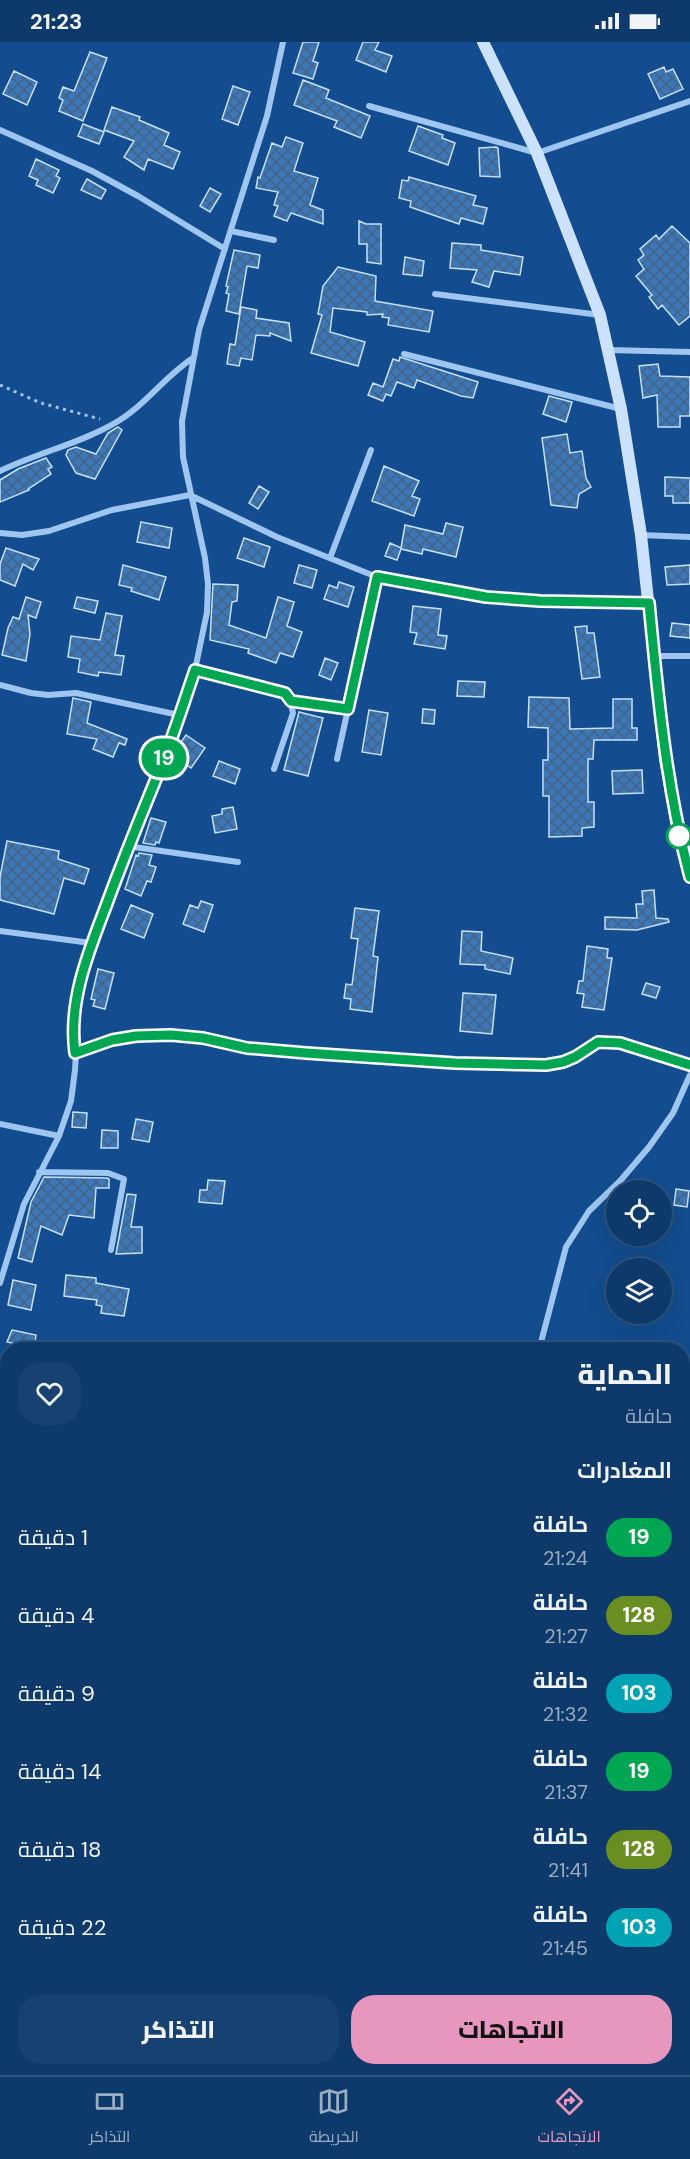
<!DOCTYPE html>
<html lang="ar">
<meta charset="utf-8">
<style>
body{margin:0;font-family:"DM Sans",Cairo,sans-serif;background:#174171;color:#f1f3f6;direction:rtl;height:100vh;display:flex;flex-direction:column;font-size:22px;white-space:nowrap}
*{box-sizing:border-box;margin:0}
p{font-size:20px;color:#9badc1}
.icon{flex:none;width:33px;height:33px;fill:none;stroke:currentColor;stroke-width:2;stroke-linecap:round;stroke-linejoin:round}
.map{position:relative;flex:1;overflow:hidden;direction:ltr}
.panel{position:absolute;left:0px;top:1300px;width:690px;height:734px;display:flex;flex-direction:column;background:#0e3a6b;border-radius:24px 24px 0 0;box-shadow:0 6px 24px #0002,0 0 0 2px #2e547e;direction:rtl}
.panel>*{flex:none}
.badge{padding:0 12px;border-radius:20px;font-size:21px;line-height:39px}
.tools{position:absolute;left:606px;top:1138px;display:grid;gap:12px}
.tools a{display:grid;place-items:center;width:66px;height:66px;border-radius:50%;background:#0e3a6b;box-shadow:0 6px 24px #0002,0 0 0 2px #2e547e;font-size:30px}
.map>.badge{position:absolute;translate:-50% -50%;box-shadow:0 0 0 3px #fff}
h2{padding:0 18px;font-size:22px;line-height:54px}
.round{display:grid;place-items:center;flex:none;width:63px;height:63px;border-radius:24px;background:#174171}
.headline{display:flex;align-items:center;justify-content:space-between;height:102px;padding:0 18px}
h1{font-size:28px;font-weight:800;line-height:45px}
.action{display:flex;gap:12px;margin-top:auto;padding:12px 18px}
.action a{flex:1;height:69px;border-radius:24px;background:#e797bd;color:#111;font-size:24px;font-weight:800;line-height:69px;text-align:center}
.action a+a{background:#174171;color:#f1f3f6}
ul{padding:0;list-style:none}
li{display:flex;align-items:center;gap:18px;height:78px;padding:0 18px}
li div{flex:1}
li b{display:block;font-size:22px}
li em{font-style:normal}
li .badge{min-width:66px;font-weight:700;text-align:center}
.status{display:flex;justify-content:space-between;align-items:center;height:42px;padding:0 30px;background:#0e3a6b;direction:ltr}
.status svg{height:16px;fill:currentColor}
.menu{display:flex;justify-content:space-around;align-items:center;height:84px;border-top:2px solid #2e547e;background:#0e3a6b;font-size:16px;color:#9badc1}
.menu a{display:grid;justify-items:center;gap:3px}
.menu .selected{color:#e797bd}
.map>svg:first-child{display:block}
.building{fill:url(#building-cross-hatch);stroke:#c5dffc;stroke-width:1.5}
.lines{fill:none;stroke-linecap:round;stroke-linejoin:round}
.path{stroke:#9ec6f1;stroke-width:3;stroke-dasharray:3 4.5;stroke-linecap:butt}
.minor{stroke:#9ec6f1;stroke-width:6}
.secondary{stroke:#cce2fc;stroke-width:12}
.line-casing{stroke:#fff;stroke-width:14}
.line{stroke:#00a651;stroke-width:9}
.stop-dot{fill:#fff;stroke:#00a651;stroke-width:3}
</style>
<div class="status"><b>21:23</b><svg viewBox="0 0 49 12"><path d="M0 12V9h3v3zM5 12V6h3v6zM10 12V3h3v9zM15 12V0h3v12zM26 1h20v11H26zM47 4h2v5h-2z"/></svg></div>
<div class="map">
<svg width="690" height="2033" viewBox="0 0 690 2033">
<defs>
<pattern id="building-cross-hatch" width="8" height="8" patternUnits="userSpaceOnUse" patternTransform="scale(1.5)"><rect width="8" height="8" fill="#3c77b8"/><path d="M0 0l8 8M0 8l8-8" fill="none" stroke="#446282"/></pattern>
</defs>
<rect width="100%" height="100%" fill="#134d8f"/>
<!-- building -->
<path class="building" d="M303,0H319L313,19L318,21L313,37L293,31Z
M363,0H379L375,8L392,14L386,30L356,18Z
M90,10L107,16L83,79L59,69L63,58L59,56L63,45L74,49Z
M664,25L666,30L673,27L683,47L660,57L648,32Z
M14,29L37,40L27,63L3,52Z
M303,38L329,48L326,56L370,74L361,96L334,85L337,79L294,63Z
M233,44L250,50L238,83L222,77Z
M112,65L140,75L139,78L169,91L164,103L180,110L173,127L148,117L144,128L124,115L134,99L104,88Z
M83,82L104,90L99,102L78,94Z
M418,84L443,93L442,96L455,101L448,123L409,109Z
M286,95L303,101L294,129L318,136L310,163L323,168V182L291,171L287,179L274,174L278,164L274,163L278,150L256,146L258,135L260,136L272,101L282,105Z
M496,105L498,106L500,135L480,134L479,106Z
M36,117L59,128L56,134L60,136L53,151L36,143L38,138L29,134Z
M409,135L476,154L473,163L487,166L483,182L461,176L459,182L410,165L411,159L399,156L402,138L408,139Z
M87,137L106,148L101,157L81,148Z
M210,146L221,152L210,170L200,164Z
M359,179L366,182H381V222L367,220V202H359Z
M672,184L690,201V274L679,283L662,263L658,267L649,255L652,253L636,234L644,227L638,218L644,213L640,207L656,193L659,197Z
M452,201L481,203V208L523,215L520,233L494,229L489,245L472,240L477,228L450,226Z
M234,208L260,213L258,226L247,224L239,272L226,269L229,252L226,251L228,245L226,244Z
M405,215L424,219L422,234L403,232Z
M338,225L376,234L375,259L433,269L429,290L388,283L389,276L382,275L383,272L367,273V270L333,266L330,290L365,300L358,324L311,311L322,273L318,272L323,244Z
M241,265L257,268L256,276L289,281L291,299L270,291V294L256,293L252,318L241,316L239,324L227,322L230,302L235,303Z
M400,315L478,340L473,356L461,354L417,338L414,346L397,340L391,354L386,352L383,359L368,353L373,341L383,345L393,317L399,319Z
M658,322L660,334L690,335V374H680V385H658L657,353L643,356L639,324Z
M549,354L572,360L566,380L543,372Z
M118,385L122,388L95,437L76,431L66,413L68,408L76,405L96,412L108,391Z
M567,392L570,411L582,409L586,436L591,445L579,452L577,466L551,463L542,396Z
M46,416L52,425L48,427L51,432L28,447L29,448L0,460V438L18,427Z
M384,424L419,439L412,454L420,457L414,474L372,459Z
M665,435L690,436V461H673V454H665Z
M259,444L269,450L258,467L249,461Z
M141,480L172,486L169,506L137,500Z
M446,481L463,485L456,515L423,507L422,512L401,507L397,518L385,514L390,501L401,506L405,483L443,492Z
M244,496L270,505L264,525L237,516Z
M6,506L39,517L33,528L23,522L15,544L0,538V522Z
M123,523L166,535L159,558L131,549L132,546L119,543Z
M299,523L317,528L312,546L294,541Z
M690,523V542L667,543L665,525Z
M339,540L354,545L348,565L324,557L329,543L337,546Z
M213,542L238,543L237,559L232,560L229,583L266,596L278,555L294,560L287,584L302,590L293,615L280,611L276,621L248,611L249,607L210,598Z
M26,555L41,560L36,576L28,573L30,592L26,619L2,613L8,586L13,575L19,577Z
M77,555L98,559L95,571L74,566Z
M413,564L441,567L438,593L447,594L445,607L414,602L417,591L410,590Z
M106,571L122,574L115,613L124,614L121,633L99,630L98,634L78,630L80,617L68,615L71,594L100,598Z
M672,581L690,583V596L670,594Z
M587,584V591H594L600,635L582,637L575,585Z
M325,616L338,621L331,638L319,633Z
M458,639L485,640L484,655L457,654Z
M529,655L569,656L570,687L613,686V657H632V686H637V698H594L593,717H588V760H594V785L582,786V794L549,795V754H543V718H548V686L528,685Z
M73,656L91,660L87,681L127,697L125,703L119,701L113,715L93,707L97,697L67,692Z
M423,667L435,668L434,682L422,681Z
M369,668L388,671L381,713L362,710Z
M299,670L323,676L308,734L284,728Z
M186,693L205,706L191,726L172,713Z
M219,719L240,727L235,742L213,734Z
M642,728L643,751L613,752L612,729Z
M233,765L237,787L215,791L212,774L222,772V767Z
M151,776L166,780L159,801L156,800L155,803L143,801Z
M7,799L59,809L58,817L89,827L84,842L64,836L54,872L0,858V835Z
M139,811L152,813L149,823L156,825L151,840L147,839L141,854L125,847L136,813L138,814Z
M654,848L656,876L668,877L669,880L637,888L605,887V875L637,876L636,862H643L642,849Z
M201,859L213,863L204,890L183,882L190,863L198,866Z
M131,863L153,872L144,896L121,887Z
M355,866L379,869L373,914L378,915L372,970L350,967L351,957L344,956L346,942L352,943L358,897L351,896Z
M462,889L482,890L481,909L513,916L510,932L485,927V923L460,922Z
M587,904L608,907L607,916H612L604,968L582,965L584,952L577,951L579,939H583Z
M98,927L114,931L105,967L93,964L95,958L91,957Z
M646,941L660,945L656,956L642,952Z
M463,951L496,953L492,992L460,989Z
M73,1070L87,1071L86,1086L72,1085Z
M136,1077L153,1080L149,1100L132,1097Z
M102,1088L118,1089V1106H101Z
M44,1135L107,1136L109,1137V1146H96L94,1176L69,1173L62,1193L41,1184L32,1220L18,1216L31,1160Z
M208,1138L225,1139L222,1162L199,1160L200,1148H207Z
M676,1147L689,1149L687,1165L674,1163Z
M127,1152L136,1153L131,1185H142V1211L116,1212Z
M66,1233L96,1236V1241L129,1247L124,1274L101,1271L102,1264L96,1263L97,1258L64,1254Z
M13,1238L36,1243L31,1268L8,1263Z
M12,1288L36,1293L34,1306L7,1300Z"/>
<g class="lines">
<!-- path -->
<path class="path" d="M0,343L41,361L100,377
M0,1334L8,1336"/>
<!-- minor -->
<path class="minor" d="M369,64L537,111L690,59
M0,88L92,129L138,154L225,207
M231,189L274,198
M435,252L600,273
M608,308L690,310
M404,312L621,367
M0,429C37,411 81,401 115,381C145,364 165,334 193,316
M0,491L22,493L49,489L112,468L190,453L277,495L377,535L486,555L540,559L648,561
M641,493L690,495
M330,516L371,408
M654,614H690
M195,628L285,651L289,654L293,671L274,727
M0,643L31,651L48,653L76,651L179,673
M291,659L348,667
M337,717L377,535
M127,804L238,820
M0,889L91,901
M76,1011L112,998L136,994L171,993L203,996L247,1006L306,1011L455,1021L546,1023L563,1020L575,1015L598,1000L620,1001L690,1024
M0,1082L59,1094
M39,1130L108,1131L124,1137L111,1208
M0,1241L24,1162L59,1094L71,1059L75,1028L76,1011L72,990L75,962L91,901L127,804L160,729L195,628L207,570L208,542L205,516L183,415L182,379L199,288L267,74L283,0
M539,1308L566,1205L589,1169L620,1139L649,1105L673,1071L690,1033
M682,1390L690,1392
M0,1569L8,1570
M682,1602L690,1604
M0,1866L8,1867
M682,2000L690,2003
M307,2033L308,2026"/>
<!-- secondary -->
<path class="secondary" d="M483,0L537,111L600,273L621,367L641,493L665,717L678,790L690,835"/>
</g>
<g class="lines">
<defs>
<path id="line" d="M690,835C666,745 658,654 649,561L540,559L486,555L377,535L348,667L291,659L285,651L195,628C183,663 172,698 158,732C140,776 122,820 106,864C88,911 68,960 75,1011L112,998L136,994L171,993L203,996L247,1006L306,1011L455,1021L546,1023L563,1020L575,1015L598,1000L620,1001L690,1023"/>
</defs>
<!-- line casing -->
<use href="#line" class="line-casing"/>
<!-- line -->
<use href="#line" class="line"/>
</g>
<!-- markers -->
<circle class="stop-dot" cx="679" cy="794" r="12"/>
</svg>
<div class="tools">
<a><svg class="icon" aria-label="locate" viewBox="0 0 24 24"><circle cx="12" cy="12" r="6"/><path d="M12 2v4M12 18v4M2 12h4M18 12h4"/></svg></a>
<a><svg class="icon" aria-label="layers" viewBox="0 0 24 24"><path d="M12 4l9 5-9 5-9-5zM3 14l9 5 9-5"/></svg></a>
</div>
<b class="badge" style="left:164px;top:716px;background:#00a651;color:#fff">19</b>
<section class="panel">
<div class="headline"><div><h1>الحماية</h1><p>حافلة</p></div><a class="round"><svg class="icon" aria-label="heart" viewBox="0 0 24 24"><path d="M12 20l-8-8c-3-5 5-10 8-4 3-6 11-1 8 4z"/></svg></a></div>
<h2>المغادرات</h2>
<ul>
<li><span class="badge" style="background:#00a651;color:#fff">19</span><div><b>حافلة</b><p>21:24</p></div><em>1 دقيقة</em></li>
<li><span class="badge" style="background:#6b8e23;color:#fff">128</span><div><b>حافلة</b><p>21:27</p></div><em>4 دقيقة</em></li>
<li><span class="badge" style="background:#00a3b4;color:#fff">103</span><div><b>حافلة</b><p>21:32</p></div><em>9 دقيقة</em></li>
<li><span class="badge" style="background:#00a651;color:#fff">19</span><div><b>حافلة</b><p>21:37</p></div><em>14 دقيقة</em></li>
<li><span class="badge" style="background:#6b8e23;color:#fff">128</span><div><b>حافلة</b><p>21:41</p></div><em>18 دقيقة</em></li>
<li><span class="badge" style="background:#00a3b4;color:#fff">103</span><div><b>حافلة</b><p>21:45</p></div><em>22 دقيقة</em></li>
</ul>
<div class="action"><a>الاتجاهات</a><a>التذاكر</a></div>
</section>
</div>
<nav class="menu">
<a class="selected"><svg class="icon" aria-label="directions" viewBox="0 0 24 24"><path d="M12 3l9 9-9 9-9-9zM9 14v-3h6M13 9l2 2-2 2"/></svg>الاتجاهات</a>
<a><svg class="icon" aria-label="map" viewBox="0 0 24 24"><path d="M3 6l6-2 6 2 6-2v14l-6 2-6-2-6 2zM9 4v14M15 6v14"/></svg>الخريطة</a>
<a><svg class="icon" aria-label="tickets" viewBox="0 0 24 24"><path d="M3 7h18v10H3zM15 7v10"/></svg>التذاكر</a>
</nav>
